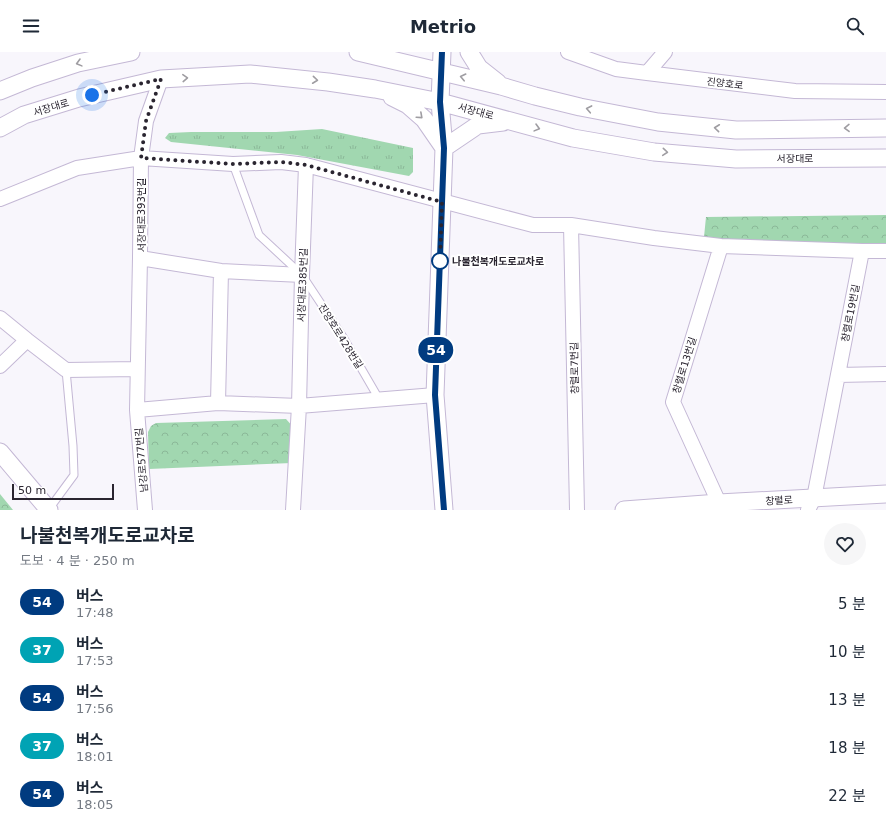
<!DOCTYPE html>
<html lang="ko">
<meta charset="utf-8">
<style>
body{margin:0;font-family:"DejaVu Sans","Noto Sans KR",sans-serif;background:#f6f6f7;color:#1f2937;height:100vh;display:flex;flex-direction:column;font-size:15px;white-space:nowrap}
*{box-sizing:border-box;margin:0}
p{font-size:13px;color:#747a83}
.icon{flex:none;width:22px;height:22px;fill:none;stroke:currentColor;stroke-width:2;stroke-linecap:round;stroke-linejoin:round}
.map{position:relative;height:458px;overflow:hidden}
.details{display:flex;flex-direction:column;background:#fff;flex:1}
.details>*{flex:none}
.badge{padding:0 8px;border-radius:13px;font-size:14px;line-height:26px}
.scale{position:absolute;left:12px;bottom:10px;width:102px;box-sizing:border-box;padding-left:4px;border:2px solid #2a2530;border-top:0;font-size:11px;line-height:14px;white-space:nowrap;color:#2a2530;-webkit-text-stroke:3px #fff;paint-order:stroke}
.you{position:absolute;width:20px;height:20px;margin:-10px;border:3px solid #fff;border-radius:50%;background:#1a73e8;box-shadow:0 0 0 6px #1a73e833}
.map>.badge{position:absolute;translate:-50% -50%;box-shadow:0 0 0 2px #fff}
.round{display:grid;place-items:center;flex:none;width:42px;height:42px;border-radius:21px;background:#f6f6f7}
.headline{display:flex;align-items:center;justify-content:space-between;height:68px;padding:0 20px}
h1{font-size:19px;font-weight:700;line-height:30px}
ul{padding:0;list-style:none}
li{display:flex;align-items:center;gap:12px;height:48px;padding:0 20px}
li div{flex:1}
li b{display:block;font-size:15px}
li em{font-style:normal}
li .badge{min-width:44px;font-weight:700;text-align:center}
header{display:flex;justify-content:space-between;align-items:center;height:52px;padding:0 20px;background:#fff;font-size:18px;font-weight:700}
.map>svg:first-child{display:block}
.grass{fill:url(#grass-tufts)}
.park{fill:url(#park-crowns)}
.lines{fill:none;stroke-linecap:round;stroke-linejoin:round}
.service-casing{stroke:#c4b8d5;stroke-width:9}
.minor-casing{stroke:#c4b8d5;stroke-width:16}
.tertiary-casing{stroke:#c4b8d5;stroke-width:19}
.service{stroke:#fff;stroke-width:7}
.minor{stroke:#fff;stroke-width:14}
.tertiary{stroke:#fff;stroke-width:17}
.oneway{stroke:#9f9da2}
.line-casing{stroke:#fff;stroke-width:9}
.line{stroke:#003b80;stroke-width:6}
.walk{stroke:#2a2530;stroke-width:4;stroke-dasharray:0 7.2}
.stop-dot{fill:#fff;stroke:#003b80;stroke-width:2}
.labels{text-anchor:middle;stroke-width:4;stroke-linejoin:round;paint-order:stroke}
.street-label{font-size:10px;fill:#2a2530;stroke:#fff}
.stop-label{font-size:10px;font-weight:bold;fill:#2a2530;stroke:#fff;text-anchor:start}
</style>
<header><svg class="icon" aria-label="menu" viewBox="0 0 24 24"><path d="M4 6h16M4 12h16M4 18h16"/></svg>Metrio<svg class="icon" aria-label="search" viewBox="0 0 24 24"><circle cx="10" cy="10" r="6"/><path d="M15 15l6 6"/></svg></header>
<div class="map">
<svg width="886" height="458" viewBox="0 0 886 458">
<defs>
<pattern id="grass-tufts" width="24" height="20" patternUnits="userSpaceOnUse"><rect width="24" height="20" fill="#a1d7b0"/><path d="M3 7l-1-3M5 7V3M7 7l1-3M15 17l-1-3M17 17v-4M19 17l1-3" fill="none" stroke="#8bb898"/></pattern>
<pattern id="park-crowns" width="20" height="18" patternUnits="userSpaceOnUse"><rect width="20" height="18" fill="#a1d7b0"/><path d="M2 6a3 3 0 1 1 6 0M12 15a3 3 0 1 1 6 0" fill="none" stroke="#8bb898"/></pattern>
</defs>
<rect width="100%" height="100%" fill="#f8f6fc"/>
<!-- grass -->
<path class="grass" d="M322,77L413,96V120L409,124L297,103L171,90L165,86L169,81L191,80H276Z"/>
<!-- park -->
<path class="park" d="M886,163V198L703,195L706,165Z
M286,367L294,376L292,411L149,417L148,380L151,374L156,371Z
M0,442L13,458H0Z"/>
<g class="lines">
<defs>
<path id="service" d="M233,112L259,183L302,223L343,285L379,347
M49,457L74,423L73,394L66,318"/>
<path id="minor" d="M568,0L616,17L647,21L795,39L886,40
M647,21L665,0
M0,147L77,116L141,106L233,112L281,110L306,113L533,173H571L654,186L721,194L862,199H886
M571,173L577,458
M140,206L221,219L302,223
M0,266L27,288L66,318L137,317
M0,314L27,288
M838,323L886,322
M218,351L221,219
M137,358L218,351L299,354L435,343
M145,458L137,358L140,206L141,106L146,69L161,27
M293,458L299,354L302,223L306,113
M716,458L719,451L673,350L721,194
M808,458L814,446L862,199"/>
<path id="tertiary" d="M358,0L501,34L535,44L580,55L658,70L736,78L886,76
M442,0L440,50L444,96L435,343L444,458
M469,0L479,16L498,31
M0,39L32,26L78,11L131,0
M392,45L408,53L424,67L444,96L478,73L503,70
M0,76L24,63L79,46L161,27L250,22L328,30L375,37L440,50L573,86L654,100L736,107L886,106
M0,400L49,458
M624,458L719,451L886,442"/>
</defs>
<!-- service casing -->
<use href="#service" class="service-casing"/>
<!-- minor casing -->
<use href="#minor" class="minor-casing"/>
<!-- tertiary casing -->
<use href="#tertiary" class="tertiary-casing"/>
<!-- service -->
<use href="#service" class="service"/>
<!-- minor -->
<use href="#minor" class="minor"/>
<!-- tertiary -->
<use href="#tertiary" class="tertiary"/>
</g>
<!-- one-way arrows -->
<defs><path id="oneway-chevron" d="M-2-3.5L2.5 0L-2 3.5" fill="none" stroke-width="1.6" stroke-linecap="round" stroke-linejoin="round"/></defs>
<g class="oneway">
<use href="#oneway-chevron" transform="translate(79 11) rotate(165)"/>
<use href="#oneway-chevron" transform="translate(463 25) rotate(-167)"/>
<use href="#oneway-chevron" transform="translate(185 26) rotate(-3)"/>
<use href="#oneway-chevron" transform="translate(315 28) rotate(6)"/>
<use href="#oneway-chevron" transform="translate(589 57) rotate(-169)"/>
<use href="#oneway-chevron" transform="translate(420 64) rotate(42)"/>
<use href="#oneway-chevron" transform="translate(537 76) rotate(15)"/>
<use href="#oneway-chevron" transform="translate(717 76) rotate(-174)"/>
<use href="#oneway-chevron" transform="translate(847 76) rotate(179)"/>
<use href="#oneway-chevron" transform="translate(665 100) rotate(5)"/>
</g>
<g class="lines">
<defs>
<path id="line" d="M442,0L440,50L444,96L435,343L444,458"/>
</defs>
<!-- line casing -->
<use href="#line" class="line-casing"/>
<!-- line -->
<use href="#line" class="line"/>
<!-- walk -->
<path class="walk" d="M92,43L161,27L146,69L141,106L233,112L281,110L306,113L442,150L440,209"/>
</g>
<!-- markers -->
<circle class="stop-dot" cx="440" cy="209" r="8"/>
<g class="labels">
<!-- street labels -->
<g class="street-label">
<text transform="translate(725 31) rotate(7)" y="4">진양호로</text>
<text transform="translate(51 55) rotate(-17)" y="4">서장대로</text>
<text transform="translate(476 59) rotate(15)" y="4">서장대로</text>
<text x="795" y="110">서장대로</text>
<text transform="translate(141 163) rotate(-90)" y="4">서장대로393번길</text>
<text transform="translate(302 233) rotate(-88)" y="4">서장대로385번길</text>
<text transform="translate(850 261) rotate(-79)" y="4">창렬로19번길</text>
<text transform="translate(341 284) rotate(58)" y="4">진양호로428번길</text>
<text transform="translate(684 313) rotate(-73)" y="4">창렬로13번길</text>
<text transform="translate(574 316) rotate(-91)" y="4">창렬로7번길</text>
<text transform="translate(141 408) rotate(-95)" y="4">남강로577번길</text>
<text transform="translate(779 448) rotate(-3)" y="4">창렬로</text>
</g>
<!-- stop labels -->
<g class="stop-label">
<text x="452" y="213">나불천복개도로교차로</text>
</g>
</g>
</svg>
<div class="scale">50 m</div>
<div class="you" style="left:92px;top:43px"></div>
<b class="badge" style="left:436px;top:298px;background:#003b80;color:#fff">54</b>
</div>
<section class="details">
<div class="headline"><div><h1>나불천복개도로교차로</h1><p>도보 · 4 분 · 250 m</p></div><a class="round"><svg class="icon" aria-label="heart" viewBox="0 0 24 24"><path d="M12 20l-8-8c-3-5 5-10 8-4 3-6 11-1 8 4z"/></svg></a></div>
<ul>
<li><span class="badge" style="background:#003b80;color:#fff">54</span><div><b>버스</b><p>17:48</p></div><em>5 분</em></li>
<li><span class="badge" style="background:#00a3b4;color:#fff">37</span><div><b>버스</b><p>17:53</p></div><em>10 분</em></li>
<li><span class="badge" style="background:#003b80;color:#fff">54</span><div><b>버스</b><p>17:56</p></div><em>13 분</em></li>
<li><span class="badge" style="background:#00a3b4;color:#fff">37</span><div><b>버스</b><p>18:01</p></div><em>18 분</em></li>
<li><span class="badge" style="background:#003b80;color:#fff">54</span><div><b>버스</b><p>18:05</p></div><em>22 분</em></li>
</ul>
</section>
